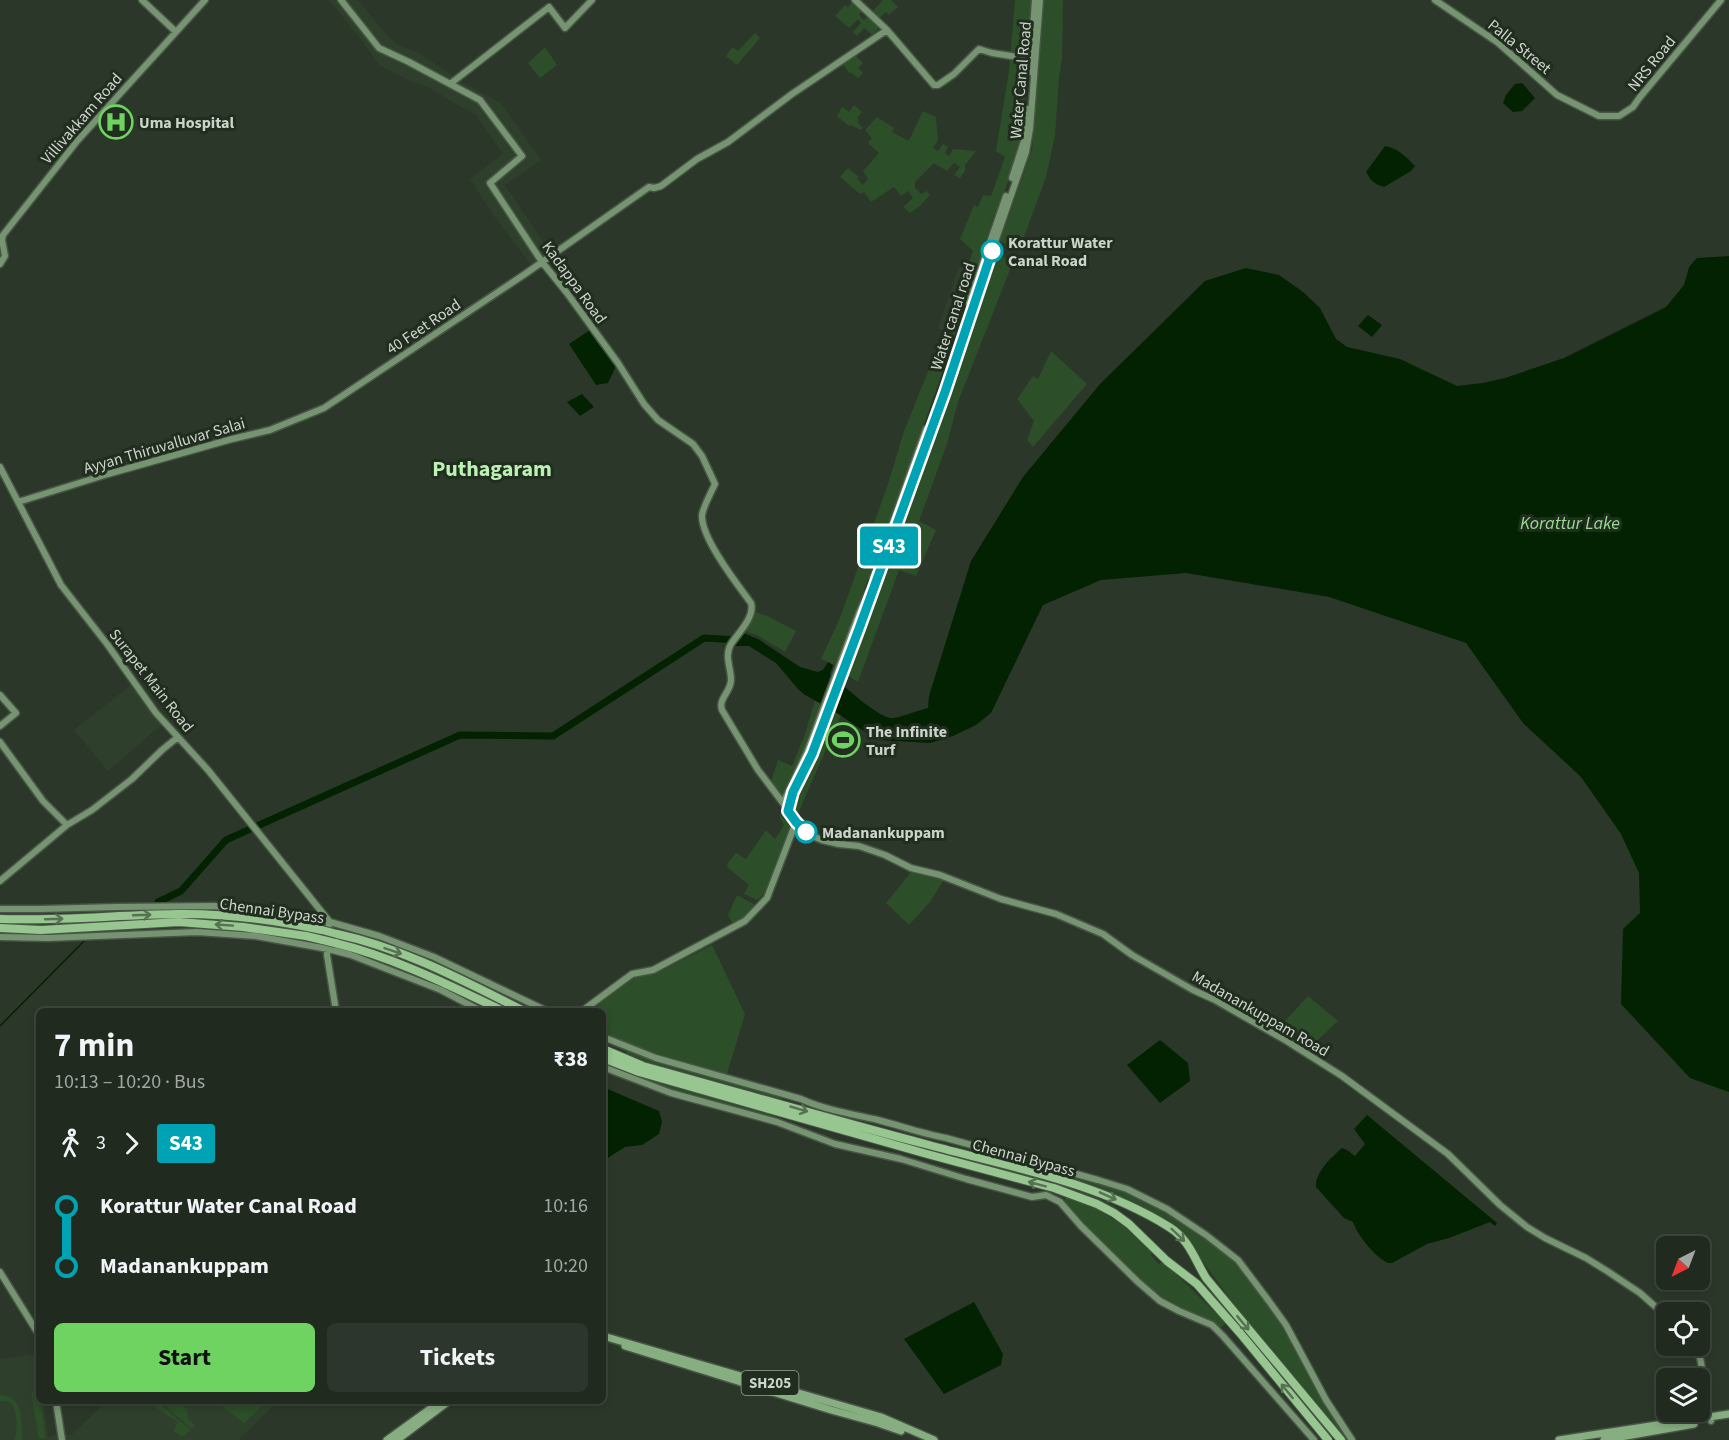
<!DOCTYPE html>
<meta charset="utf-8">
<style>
body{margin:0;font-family:"Source Sans 3",sans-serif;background:#2d362c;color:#f1f3f6;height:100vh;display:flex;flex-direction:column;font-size:22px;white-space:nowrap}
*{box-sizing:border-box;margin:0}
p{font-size:20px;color:#a2a7a4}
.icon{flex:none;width:33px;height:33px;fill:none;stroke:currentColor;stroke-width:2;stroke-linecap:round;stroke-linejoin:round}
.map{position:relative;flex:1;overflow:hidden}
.panel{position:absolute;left:36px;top:1008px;width:570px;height:396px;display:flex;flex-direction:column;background:#202a1f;border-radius:9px;box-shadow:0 3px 9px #0003,0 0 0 2px #3d463d}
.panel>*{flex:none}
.badge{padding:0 12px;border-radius:4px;font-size:21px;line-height:39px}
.needle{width:39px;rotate:222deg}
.tools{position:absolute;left:1656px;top:1236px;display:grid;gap:12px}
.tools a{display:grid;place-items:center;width:54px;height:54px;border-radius:9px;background:#202a1f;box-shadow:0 3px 9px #0003,0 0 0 2px #3d463d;font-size:30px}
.map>.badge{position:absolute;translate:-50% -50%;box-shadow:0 0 0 3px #fff}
.legs{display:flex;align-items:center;gap:9px;height:66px;padding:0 18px;font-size:20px}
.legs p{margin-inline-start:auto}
.overview{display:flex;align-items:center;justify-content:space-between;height:102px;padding:0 18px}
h1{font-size:33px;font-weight:700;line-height:45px}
.action{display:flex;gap:12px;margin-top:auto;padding:12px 18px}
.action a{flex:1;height:69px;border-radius:9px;background:#6ed360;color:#111;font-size:24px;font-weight:700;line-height:69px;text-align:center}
.action a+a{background:#2d362c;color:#f1f3f6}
ul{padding:0 18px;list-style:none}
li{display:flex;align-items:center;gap:21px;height:60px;font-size:22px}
li i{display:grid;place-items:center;width:9px;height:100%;margin:0 8px;background:currentColor}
li i::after{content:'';width:15px;height:15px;margin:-8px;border:4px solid;border-radius:50%;background:#202a1f}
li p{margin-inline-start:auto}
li:first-child i{background:linear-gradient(#0000 50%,currentColor 0)}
li:last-child i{background:linear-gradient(currentColor 50%,#0000 0)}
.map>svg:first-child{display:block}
.built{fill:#2e402b}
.green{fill:#2c4e28}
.water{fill:#032201}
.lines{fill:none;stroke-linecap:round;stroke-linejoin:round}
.stream{stroke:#032201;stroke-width:1.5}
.river{stroke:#032201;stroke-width:7}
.secondary-casing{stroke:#485446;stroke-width:9}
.primary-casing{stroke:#485446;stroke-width:10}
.highway-casing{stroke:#485446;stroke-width:10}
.secondary{stroke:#769471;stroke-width:6}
.primary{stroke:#87ae81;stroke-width:7}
.highway{stroke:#97c690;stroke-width:8}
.highway-bridge-casing{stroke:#485446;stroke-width:10;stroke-linecap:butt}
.highway-bridge{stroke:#97c690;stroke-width:8}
.oneway{stroke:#567252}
.line-1-casing{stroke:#fff;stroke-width:14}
.line-1{stroke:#00a3b4;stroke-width:9}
.stop-1-dot{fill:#fff;stroke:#00a3b4;stroke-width:3}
.labels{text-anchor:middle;stroke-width:6;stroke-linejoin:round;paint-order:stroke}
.shield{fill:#212e1f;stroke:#99a397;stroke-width:1.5}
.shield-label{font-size:15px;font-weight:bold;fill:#ccd5cb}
.street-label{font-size:16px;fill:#ccd5cb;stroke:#212e1f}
.poi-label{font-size:16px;font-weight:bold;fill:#ccd5cb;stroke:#212e1f;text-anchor:start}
.stop-label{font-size:16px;font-weight:bold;fill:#ccd5cb;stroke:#212e1f;text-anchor:start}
.water-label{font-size:18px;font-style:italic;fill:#99da90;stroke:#212e1f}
.district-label{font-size:22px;font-weight:bold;fill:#bbf1b3;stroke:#212e1f}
</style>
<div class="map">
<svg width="1729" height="1440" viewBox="0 0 1729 1440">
<rect width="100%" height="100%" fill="#2b3829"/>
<!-- built -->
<path class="built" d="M329,0H358L389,38L400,46L417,52L459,80L501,103L541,160L505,185L554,258L535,270L494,216L470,179L503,154L476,115L449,100L429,87L408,80L379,65L364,43Z
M959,266L973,272L953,336L938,328Z
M131,685L161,725L108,771L74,730Z
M39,1354V1401H43L48,1437L62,1434L71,1435L107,1401H279L238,1440H0V1359Z"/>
<!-- green -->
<path class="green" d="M883,0H891L898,7L889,15L886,12L878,19L872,12Z
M1015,0H1032L1029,55L1021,141L997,215H994C946,367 892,517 836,666L821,659L840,618L888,484L904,431L944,332L973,251L960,239L974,205L978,207L983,195L991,196L1005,157L996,151L1009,71Z
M1044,0H1063L1062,58L1059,78L1055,136L1046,177L1019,251L1000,241L1032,150Z
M853,1L862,10L859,15L864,20L868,16L880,27L872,35L864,28L857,36L853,32L861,23L858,19L849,28L835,16L845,5L848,7Z
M755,33L760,38L737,65L726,56L732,47L738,51Z
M545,47L557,65L540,78L528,63Z
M856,56L863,63L858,68L863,73L858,78L852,73H850L843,65Z
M854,105L862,112L857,118L859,120L858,123L863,128L860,130L851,125L849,126L837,116L842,107L849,112Z
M923,111L936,117L938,140L933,148L938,151L943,144L948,147L945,153L949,156L953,149L976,151L965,165V171L960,178L954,175L960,167L954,163L947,171L934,163L915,182V188L921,194L927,191L930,195L920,206L910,213L903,207L913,198L908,191L901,196L894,187L871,202L864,192L860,194L840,177L848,168L859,177L857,179L863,185L868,179L863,171L879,153L868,143L872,138L865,130L877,117L894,128L892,132L907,140H909Z
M996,253L1013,262L958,402L947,444L919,521L936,530L916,576L899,570L858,682L846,674Z
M1051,351L1087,384L1033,447L1027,440L1034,421L1017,399L1033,376L1038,379Z
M756,612L767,616L796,631L785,652L757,635L745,631Z
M815,700L822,704L797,768L782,797L771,782L778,760L792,766L805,734Z
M834,711L841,715L796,818L791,810L792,802L819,747Z
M781,808L791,825L765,893L757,900L744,894L749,885L727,867L728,863L736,853L746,859L766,830L775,839L784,825L780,819Z
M912,871L945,878L930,902L909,925L886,903Z
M737,895L754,904V906L741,920L733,924L728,915Z
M164,916L238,918L320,931L386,951L439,972L520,1011H508L413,967L365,949L236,925L40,928L0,927V921Z
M712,945L745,1014L727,1074C685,1062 642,1051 603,1032V1011H589L633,977L655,974Z
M1308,996L1338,1021L1307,1050L1275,1032Z
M627,1049L781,1096L780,1101L644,1063L625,1056Z
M603,1051L1077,1188L1122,1210L1076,1192L829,1124L603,1056Z
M621,1068L776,1114L775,1119L672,1091L619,1072Z
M1055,1171L1097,1181L1124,1190L1145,1199L1193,1228L1237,1261L1284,1326L1324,1402L1349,1440H1345L1255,1333L1185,1237L1137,1208L1103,1190L1055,1176Z
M1065,1197L1094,1207L1124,1226L1152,1252L1151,1255L1159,1264L1163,1261L1226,1323L1220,1328L1202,1316L1186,1311L1162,1298L1140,1279L1087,1229L1065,1202Z
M39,1391V1401H40L46,1438L39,1439L31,1392Z
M0,1395C24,1395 21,1422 23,1440H14C18,1434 17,1413 13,1406C10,1401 5,1401 0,1401Z
M146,1401H156L191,1430L182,1437L173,1431L178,1422Z
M160,1401H176L187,1409L188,1419L195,1425L192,1429Z
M215,1401H268L244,1423Z"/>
<!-- water -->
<path class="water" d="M1522,83L1535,98L1522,111L1513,112L1503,103L1506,95L1515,84Z
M1385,146C1398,148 1406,157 1415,166L1411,171L1384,187C1374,184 1371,181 1366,172Z
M1729,256V1092L1690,1078L1621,1004L1623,929L1640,913L1639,873L1621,834L1581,777L1523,723L1466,643L1329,597L1186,573L1101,580L1043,605L991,713L976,725L953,736L930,743L877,740L834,711L805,695L798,689L776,663L749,646H734L743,633L758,639L800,667L818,672L823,670L828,662L833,665L830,674C842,684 877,717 891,718C901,718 918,710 928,708L929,696L971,561L1023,477L1100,384L1205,281L1246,268L1279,275L1303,292L1320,308L1336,339L1347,347L1400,359L1457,386L1483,383L1505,378L1564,358L1666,307L1684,285L1689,267L1697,258Z
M1368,315L1382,325L1372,337L1358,326Z
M590,330L616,366L608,383L596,385L569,344Z
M582,394L594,407L580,416L567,402Z
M1160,1040L1188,1063L1190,1081L1160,1103L1127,1065Z
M603,1087L659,1111L662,1122L659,1134L642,1145L625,1147L603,1161Z
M1367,1115L1497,1223L1495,1226L1490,1222L1449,1238L1427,1244L1392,1263H1388C1376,1258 1357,1235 1353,1222L1344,1218L1316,1187C1315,1172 1331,1158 1342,1148L1347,1150L1355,1156L1365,1144L1354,1129Z
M974,1302L1003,1354L1001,1365L944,1394L904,1339Z"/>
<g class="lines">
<!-- stream -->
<path class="stream" d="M0,1026L84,941L88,939"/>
<!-- river -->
<path class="river" d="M158,902L181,891L226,840L460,735L553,736L704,638L737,640"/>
<defs>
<path id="secondary" d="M142,0L175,31
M341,0L379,48L409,62L480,100L522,156L490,183L542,262L567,293L618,363L644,404L658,420L693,444L702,456L715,484C711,492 703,508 702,515C701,538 737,584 751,603C755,617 739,632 731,644C724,656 731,667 731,680C731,692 718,698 722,710L758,770L802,828L810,835L822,840L839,844L859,846L885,855L911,868L940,875L1001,899L1056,914L1103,934L1132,955L1193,990L1215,1000L1285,1040L1342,1076L1448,1154L1500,1205L1527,1227L1545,1238L1586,1258L1607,1271L1640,1293L1666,1316
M855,0L887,30
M1435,0L1497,42L1557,95L1599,116H1619L1633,107L1640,97L1721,0
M1030,72L1035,0
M450,84L549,7L565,28L592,0
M1012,178L1024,141L1027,109
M0,264L5,256L2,240L3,235L78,140L205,0
M969,303L1006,196
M0,467L61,585L107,644L156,713L208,770L329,921
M18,502L108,474L232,439L270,430L324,408L525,274L649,187L654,188L661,186L697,159L728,142L792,94L887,30L934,85H938L954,74L979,49L992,53L1031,59
M873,578L926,429
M0,695L16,713L0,726
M0,742L43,801L67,825
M783,803L807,752L859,613L868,593
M788,811L793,792L812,754L827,714L910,489L1026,152L1030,129L1040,0
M0,881L67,825L92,810L132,779L162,750L178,737
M0,909H40L117,907L214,906L316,918L379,936L434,957L547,1011
M329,922L327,955L336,1011
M0,937L48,938L197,932L256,936L328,949L351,955L441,990L481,1011
M582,1011L632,974L653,970L745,921L767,898L796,822
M603,1037L656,1058L801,1099C825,1110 852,1114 878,1120C901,1126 923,1134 946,1138L1098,1180L1127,1189L1167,1209L1206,1235L1238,1260L1271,1304L1286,1325L1326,1400L1352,1440
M603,1067L671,1093L777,1122L835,1144L901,1159L966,1179L1032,1197L1046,1195L1060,1202L1081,1226L1138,1282L1160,1301L1179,1311L1212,1325L1223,1336L1314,1440
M0,1272L39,1335
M1695,1346C1704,1360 1702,1381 1704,1398C1705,1406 1709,1414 1711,1421
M56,1401L62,1440"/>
<path id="primary" d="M603,1336L881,1417L934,1440
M625,1346L831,1410L878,1423L901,1431
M387,1440L441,1401
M397,1440L449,1401
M1559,1440L1729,1414
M1604,1440L1694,1424"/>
<path id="highway" d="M0,919C59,921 117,915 176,914C225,913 274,920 322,930
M0,928L41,930L179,922L243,927L306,936L323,940
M337,934C403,948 464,981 524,1011
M335,943C393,957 449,985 503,1011
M603,1049L643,1066C738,1092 833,1120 929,1145C1010,1167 1097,1182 1169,1227C1189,1239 1195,1260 1206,1278L1341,1440
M603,1058L639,1072L927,1154L1054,1188L1097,1204L1114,1213L1129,1224L1167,1261L1197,1284L1240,1333L1328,1440"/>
</defs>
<!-- secondary casing -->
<use href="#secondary" class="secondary-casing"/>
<!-- primary casing -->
<use href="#primary" class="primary-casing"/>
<!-- highway casing -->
<use href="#highway" class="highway-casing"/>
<!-- secondary -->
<use href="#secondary" class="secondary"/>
<!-- primary -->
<use href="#primary" class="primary"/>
<!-- highway -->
<use href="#highway" class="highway"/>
<defs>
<path id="highway-bridge" d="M322,930L337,934
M323,940L335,943"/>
</defs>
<!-- highway-bridge casing -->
<use href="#highway-bridge" class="highway-bridge-casing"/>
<!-- highway-bridge -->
<use href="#highway-bridge" class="highway-bridge"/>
</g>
<!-- one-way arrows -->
<defs><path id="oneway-shaft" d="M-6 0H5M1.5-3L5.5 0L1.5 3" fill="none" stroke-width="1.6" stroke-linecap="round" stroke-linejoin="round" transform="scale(1.5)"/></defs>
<g class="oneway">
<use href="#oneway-shaft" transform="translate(142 915) rotate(-2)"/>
<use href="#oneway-shaft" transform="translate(54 919) rotate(-2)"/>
<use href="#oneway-shaft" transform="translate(224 925) rotate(-176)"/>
<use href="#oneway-shaft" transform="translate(393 951) rotate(19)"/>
<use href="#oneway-shaft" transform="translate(799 1109) rotate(16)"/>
<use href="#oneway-shaft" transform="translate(1037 1184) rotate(-165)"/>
<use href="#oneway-shaft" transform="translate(1108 1196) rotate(24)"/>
<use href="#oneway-shaft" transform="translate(1178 1235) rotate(44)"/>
<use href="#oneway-shaft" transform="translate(1243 1323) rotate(50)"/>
<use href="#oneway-shaft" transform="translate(1287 1391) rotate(-129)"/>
</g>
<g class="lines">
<defs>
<path id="line-1" d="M806,832L796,822L788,811L793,792L812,754L860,626L945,392L992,251"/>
</defs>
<!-- line-1 casing -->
<use href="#line-1" class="line-1-casing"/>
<!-- line-1 -->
<use href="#line-1" class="line-1"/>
</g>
<!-- icons -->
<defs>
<symbol id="hospital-ring" viewBox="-11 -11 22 22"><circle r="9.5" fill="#212e1f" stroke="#6ed360" stroke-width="1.5"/><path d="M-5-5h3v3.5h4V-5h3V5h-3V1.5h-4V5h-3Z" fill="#6ed360"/></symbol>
<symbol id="stadium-ring" viewBox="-11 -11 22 22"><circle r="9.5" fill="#212e1f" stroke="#6ed360" stroke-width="1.5"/><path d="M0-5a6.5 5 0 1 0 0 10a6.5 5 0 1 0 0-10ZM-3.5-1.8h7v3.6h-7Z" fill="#6ed360"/></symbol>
</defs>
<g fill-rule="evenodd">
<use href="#hospital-ring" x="97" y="103" width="38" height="38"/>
<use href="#stadium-ring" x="824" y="721" width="38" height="38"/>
</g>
<!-- markers -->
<g class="stop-1-dot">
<circle cx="992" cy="251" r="10"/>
<circle cx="806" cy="832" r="10"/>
</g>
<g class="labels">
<!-- shield labels -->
<rect class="shield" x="741.5" y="1371" width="57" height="24" rx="4.5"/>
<g class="shield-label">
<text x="770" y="1388">SH205</text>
</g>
<!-- street labels -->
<g class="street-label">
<text transform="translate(1520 46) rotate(39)" y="6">Palla Street</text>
<text transform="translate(1651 63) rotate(-51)" y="6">NRS Road</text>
<text transform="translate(1020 80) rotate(-85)" y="6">Water Canal Road</text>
<text transform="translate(81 118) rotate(-49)" y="6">Villivakkam Road</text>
<text transform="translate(575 282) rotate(54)" y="6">Kadappa Road</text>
<text transform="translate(952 316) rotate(-72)" y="6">Water canal road</text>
<text transform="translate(423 326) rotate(-34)" y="6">40 Feet Road</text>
<text transform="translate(164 445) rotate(-16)" y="6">Ayyan Thiruvalluvar Salai</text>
<text transform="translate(152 680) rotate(52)" y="6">Surapet Main Road</text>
<text transform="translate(272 910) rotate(8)" y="6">Chennai Bypass</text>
<text transform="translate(1261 1013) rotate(30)" y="6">Madanankuppam Road</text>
<text transform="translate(1024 1157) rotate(15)" y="6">Chennai Bypass</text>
</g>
<!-- poi labels -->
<g class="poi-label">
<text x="139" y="128">Uma Hospital</text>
<text x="866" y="737">The Infinite<tspan x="866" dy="18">Turf</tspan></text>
</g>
<!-- stop labels -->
<g class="stop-label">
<text x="1008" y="248">Korattur Water<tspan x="1008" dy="18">Canal Road</tspan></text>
<text x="822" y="838">Madanankuppam</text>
</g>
<!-- water labels -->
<g class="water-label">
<text x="1570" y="529">Korattur Lake</text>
</g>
<!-- district labels -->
<g class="district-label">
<text x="492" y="476">Puthagaram</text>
</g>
</g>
</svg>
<div class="tools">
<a><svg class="needle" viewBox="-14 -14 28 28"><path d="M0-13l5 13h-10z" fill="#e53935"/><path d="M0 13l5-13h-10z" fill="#a2a7a4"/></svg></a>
<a><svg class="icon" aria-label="locate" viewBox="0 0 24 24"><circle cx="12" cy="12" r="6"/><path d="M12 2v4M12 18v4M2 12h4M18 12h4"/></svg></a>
<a><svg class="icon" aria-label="layers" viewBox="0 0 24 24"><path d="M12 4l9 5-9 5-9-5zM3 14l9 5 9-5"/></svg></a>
</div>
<b class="badge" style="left:889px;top:546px;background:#00a3b4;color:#fff">S43</b>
<section class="panel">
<div class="overview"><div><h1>7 min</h1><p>10:13 – 10:20 · Bus</p></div><b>₹38</b></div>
<div class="legs"><svg class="icon" aria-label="walk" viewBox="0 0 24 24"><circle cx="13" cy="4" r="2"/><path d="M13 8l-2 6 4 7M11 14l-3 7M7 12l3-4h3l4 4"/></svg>3<svg class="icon" aria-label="forward" viewBox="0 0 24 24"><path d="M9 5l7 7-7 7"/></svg><b class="badge" style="background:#00a3b4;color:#fff">S43</b></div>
<ul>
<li><i style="color:#00a3b4"></i><b>Korattur Water Canal Road</b><p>10:16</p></li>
<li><i style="color:#00a3b4"></i><b>Madanankuppam</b><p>10:20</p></li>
</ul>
<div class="action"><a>Start</a><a>Tickets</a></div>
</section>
</div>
